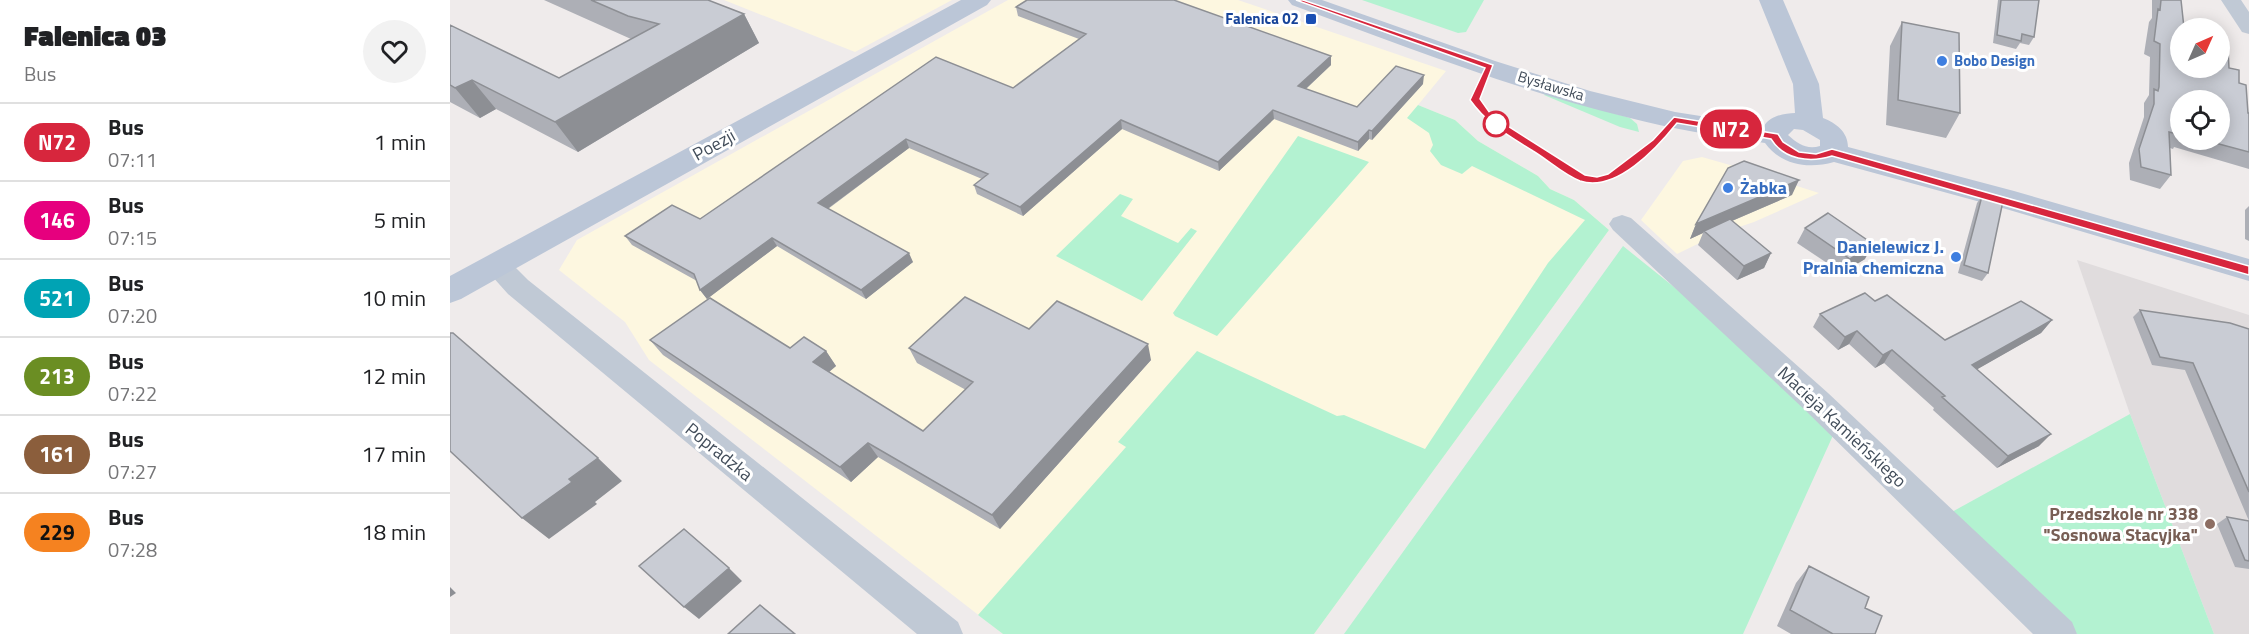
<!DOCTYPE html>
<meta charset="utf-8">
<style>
body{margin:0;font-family:"Titillium Web",sans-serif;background:#f2f2f2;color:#202124;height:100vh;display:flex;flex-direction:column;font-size:22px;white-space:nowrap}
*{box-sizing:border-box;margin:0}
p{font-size:20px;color:#757577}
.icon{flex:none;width:33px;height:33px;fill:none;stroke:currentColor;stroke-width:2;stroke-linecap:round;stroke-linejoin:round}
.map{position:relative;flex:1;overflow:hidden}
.sheet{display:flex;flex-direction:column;background:#fff;width:450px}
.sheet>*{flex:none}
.badge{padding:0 12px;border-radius:20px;font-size:21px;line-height:39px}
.needle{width:39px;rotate:45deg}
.controls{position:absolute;left:1720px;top:18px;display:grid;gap:12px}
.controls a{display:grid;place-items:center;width:60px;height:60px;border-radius:50%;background:#fff;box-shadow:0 3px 15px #0003;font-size:30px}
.map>.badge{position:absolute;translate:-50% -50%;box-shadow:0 0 0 3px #fff}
.round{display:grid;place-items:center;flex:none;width:63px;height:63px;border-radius:32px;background:#f2f2f2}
.headline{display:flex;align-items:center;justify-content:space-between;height:102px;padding:0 24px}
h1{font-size:28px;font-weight:800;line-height:45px}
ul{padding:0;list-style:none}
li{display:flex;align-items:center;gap:18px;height:78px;padding:0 24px;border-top:2px solid #e0e0e0}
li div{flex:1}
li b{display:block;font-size:22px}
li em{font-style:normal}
li .badge{min-width:66px;font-weight:700;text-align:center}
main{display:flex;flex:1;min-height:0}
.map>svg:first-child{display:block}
.commercial{fill:#fdf7e0}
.education{fill:#e0dcdd}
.green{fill:#b3f2d1}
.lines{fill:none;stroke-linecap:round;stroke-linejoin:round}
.street{fill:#c0c9d5;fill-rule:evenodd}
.secondary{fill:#bbc6d7;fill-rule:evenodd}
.wall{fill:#adafb6;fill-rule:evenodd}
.shaded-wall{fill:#8d8f94}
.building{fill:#c9ccd4;stroke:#8d8f94;stroke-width:1.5}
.line{fill:#d7263d;stroke:#fff;stroke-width:1.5}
.transit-dot{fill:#1a4fb4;stroke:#fff;stroke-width:2}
.shop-dot{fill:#3f7fe0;stroke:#fff;stroke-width:2}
.stop-dot{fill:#fff;stroke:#d7263d;stroke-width:3}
.education-dot{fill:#8d6e63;stroke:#fff;stroke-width:2}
.labels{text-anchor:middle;stroke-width:6;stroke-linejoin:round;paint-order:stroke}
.far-transit-label{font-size:15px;font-weight:bold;fill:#164399;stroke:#fff;text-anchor:end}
.far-shop-label{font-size:15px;font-weight:bold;fill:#366cbe;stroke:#fff;text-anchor:start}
.far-street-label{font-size:15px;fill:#424d5a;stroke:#fff}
.street-label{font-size:18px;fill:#424d5a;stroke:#fff}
.shop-label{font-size:18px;font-weight:bold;fill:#366cbe;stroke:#fff;text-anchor:start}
.education-label{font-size:18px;font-weight:bold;fill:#785e54;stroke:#fff;text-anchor:end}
</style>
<main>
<section class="sheet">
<div class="headline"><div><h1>Falenica 03</h1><p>Bus</p></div><a class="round"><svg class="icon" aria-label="heart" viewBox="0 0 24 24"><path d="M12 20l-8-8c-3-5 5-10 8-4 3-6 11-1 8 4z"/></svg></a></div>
<ul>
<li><span class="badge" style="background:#d7263d;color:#fff">N72</span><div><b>Bus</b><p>07:11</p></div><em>1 min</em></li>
<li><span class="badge" style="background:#e6007e;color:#fff">146</span><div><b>Bus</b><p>07:15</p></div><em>5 min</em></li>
<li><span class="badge" style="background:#00a3b4;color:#fff">521</span><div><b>Bus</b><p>07:20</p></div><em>10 min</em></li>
<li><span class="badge" style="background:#6b8e23;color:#fff">213</span><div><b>Bus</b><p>07:22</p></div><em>12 min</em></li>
<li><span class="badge" style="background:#8b5e3c;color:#fff">161</span><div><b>Bus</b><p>07:27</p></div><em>17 min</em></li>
<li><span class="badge" style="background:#f58220;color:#111">229</span><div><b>Bus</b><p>07:28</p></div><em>18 min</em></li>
</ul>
</section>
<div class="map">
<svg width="1799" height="634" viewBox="0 0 1799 634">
<rect width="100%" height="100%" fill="#efebeb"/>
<!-- commercial -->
<path class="commercial" d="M274,0H502L405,52Z
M558,0H788L996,71L968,105L1005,120L1028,141L1088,176L1100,189L1124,200L1159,230L864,634H553L199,360L175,322L109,270L127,240Z
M1252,157L1287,167L1369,193L1304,222L1268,234L1227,254L1191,220L1233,161Z"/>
<!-- education -->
<path class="education" d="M1627,260L1799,315V634H1764L1680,414Z"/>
<!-- green -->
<path class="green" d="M912,0H1034L1016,32L1008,33Z
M1096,93L1180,118L1187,124L1189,132L1170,127L1094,95Z
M968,105L1005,120L1028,141L1088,176L1100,189L1124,200L1159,230L864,634H553L528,615L676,447L668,442L747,351L887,416L894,415L975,449L1098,263L1135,220L1022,166L1012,174L991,165L980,151L983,145L979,133L957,118Z
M848,136L919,162L767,336L725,316L723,313Z
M670,194L683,199L671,216L728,243L741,228L747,231L692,301L606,256Z
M1173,246L1234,295L1385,431L1293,634H894Z
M1680,414L1764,634H1627L1500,513Z"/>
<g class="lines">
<!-- street -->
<path class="street" d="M1771,0H1791L1799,12V34L1792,32Z
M1172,215L1181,218L1378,393L1622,622L1627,634H1583L1356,411L1163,230L1159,224L1163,218Z
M46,255L56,258L78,280L508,622L513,634H467L58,294L32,265L36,258Z"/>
<!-- secondary -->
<path class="secondary" d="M511,0H541L537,5L11,299L0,303V276Z
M838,0H872L1045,61L1140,91L1225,112L1314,126C1320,116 1335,113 1345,113L1343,84L1309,0H1333L1369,84L1373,118C1386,123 1398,132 1398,147L1564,191L1799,259V281L1556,209L1384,162C1359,169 1332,166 1315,143C1268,136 1222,129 1176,117C1062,89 952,45 842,5ZM1344,129L1353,130L1370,140V146C1357,150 1348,144 1338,135Z"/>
</g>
<!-- wall -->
<path class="wall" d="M94,0H258L294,14L309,43L128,152L46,109L30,118L0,102V25L109,78L181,39Z
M1548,0H1589L1584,37L1579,45L1570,43L1566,49L1543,43Z
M1702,0H1731V68H1779L1789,83L1798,113H1799V169L1724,147L1723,149L1720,148L1721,175L1710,189L1680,180L1679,163L1694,117V103L1699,95L1700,57L1694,54L1699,22L1702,18ZM1731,100L1770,140H1731Z
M566,7L881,56V65L856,89L907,107L973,84L922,140L919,139L908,151L824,119L769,171L672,129L573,216L527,194L524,185L532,179L459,148L378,209L463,262L416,299L327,246L257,299L250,290L247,281L182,245L175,236L250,219L563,88L629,39L568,16Z
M1452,22L1510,113L1496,138L1436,125L1440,46Z
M1342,195L1282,221L1321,253L1314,268L1287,280L1248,245L1253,233L1240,239L1246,224Z
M1532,196L1538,273L1532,281L1508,273L1527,203Z
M1799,206V241L1795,239V210Z
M1355,228L1415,259L1392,273L1347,243Z
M1425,301L1495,340L1602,320L1591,333L1527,369L1589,446L1547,468L1483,410L1484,408L1434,363L1425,368L1399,344L1388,350L1363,327L1370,314Z
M1690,310L1799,329V521L1735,370L1702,365L1683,317Z
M579,329L701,360L550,529L428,457L401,482L213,355L200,340L340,348L376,351L386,366L379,372L473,431L516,390L467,363L459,348Z
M1777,517L1799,521V569L1785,567L1767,524Z
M1359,566L1415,608L1425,634H1341L1327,626L1346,583Z"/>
<!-- shaded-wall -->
<path class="shaded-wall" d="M294,14L309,43L128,152L105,122Z
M881,56V65L849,95L848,86Z
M974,75L973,84L922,140V131Z
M22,80L46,109L30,118L5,88Z
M823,110L824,119L769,171L768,162Z
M671,120L672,129L573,216L570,207Z
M919,130V139L908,151V142Z
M456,139L459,148L373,212L368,203Z
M1349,180L1342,195L1256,232L1254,231L1253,233L1240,239L1246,224Z
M322,238L327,246L257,299L250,290Z
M1423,244L1415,259L1392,273L1400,259Z
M459,253L463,262L416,299L411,290Z
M1321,253L1314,268L1287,280L1294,266Z
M1602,320L1591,333L1512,378L1522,365Z
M1407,331L1399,344L1388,350L1395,337Z
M698,344L701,360L550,529L542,515Z
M1442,350L1434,363L1425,368L1433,355Z
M376,351L386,366L373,377L363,362Z
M1601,434L1589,446L1547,468L1558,456Z
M418,443L428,457L401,482L390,467Z
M148,458L172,481L145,502L147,504L99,539L72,518L119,479Z
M279,568L292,581L249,619L234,607Z
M0,587L6,593L0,597Z"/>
<!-- building -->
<path class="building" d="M141,0H258L294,14L105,122L22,80L5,88L0,85V25L109,78L209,24L178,16Z
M577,0H724L881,56L848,86L907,107L946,66L974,75L922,131L919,130L908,142L823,110L768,162L671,120L570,207L524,185L538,174L456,139L368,203L459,253L411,290L322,238L250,290L244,274L175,236L222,205L250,219L486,57L563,88L636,34L566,7Z
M1551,0H1589L1584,37L1572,34L1571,41L1547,35Z
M1711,0H1731L1734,28H1731V68H1770V46L1778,48L1779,68L1789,70V83L1796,85L1798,113H1799V152L1754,140H1770V100H1731V135L1719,132L1721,175L1691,167L1689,149L1704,104V89L1708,91L1709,87L1710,44L1704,41L1708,9L1710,10Z
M1452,22L1509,33L1510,113L1448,100Z
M1294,161L1349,180L1246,224L1278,168Z
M1532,196L1553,201L1538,273L1514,265Z
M1378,213L1423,244L1400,259L1355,228Z
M1280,219L1321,253L1294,266L1254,231Z
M1415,293L1425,301L1437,295L1495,340L1571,301L1602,320L1522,365L1601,434L1558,456L1492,397L1495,396L1442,350L1433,355L1407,331L1395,337L1370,314Z
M515,297L579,329L607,301L698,344L542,515L418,443L390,467L200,340L260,298L340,348L354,337L376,351L363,362L473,431L523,382L459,348Z
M1690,310L1780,323L1799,329V492L1743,363L1710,357Z
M0,333H3L148,458L119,479L122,482L72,518L0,451Z
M1777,517L1799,521V561L1795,560Z
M234,529L279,568L234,607L189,566Z
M1359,566L1419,597L1415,608L1432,616L1425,634H1383L1340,610Z
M310,605L345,634H278Z"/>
<!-- line -->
<path class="line" d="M846,0H853L1043,65L1030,99L1042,116L1135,175L1147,177L1158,174L1203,140L1224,117L1328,134L1333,142L1349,152L1366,154L1382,149L1400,154L1799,266V275L1382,156C1360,163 1334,160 1321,139L1227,123C1207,148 1166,193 1130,181C1114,175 1098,160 1083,151C1058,135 1038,125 1020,100L1035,68Z"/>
<!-- markers -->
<rect class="transit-dot" x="855" y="13" width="12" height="12" rx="3"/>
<g class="shop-dot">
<circle cx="1492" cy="61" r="6"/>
<circle cx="1278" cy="188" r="6"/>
<circle cx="1506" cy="257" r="6"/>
</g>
<circle class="stop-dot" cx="1046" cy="124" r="12"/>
<circle class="education-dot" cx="1760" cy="524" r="6"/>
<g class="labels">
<!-- far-transit labels -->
<g class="far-transit-label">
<text x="849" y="24">Falenica 02</text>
</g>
<!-- far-shop labels -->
<g class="far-shop-label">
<text x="1504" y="66">Bobo Design</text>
</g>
<!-- far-street labels -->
<g class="far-street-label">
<text transform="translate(1101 86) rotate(17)" y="5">Bysławska</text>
</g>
<!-- street labels -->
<g class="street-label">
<text transform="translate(264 145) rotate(-29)" y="6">Poezji</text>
<text transform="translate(1392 427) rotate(43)" y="6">Macieja Kamieńskiego</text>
<text transform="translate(269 452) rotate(39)" y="6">Popradzka</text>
</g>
<!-- shop labels -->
<g class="shop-label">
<text x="1290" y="194">Żabka</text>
<text x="1494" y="253" text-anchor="end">Danielewicz J.<tspan x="1494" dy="21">Pralnia chemiczna</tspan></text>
</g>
<!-- education labels -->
<g class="education-label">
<text x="1748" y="520">Przedszkole nr 338<tspan x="1748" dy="21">"Sosnowa Stacyjka"</tspan></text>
</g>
</g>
</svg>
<div class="controls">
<a><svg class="needle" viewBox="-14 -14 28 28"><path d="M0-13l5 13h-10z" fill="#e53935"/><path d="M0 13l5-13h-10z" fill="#757577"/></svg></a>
<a><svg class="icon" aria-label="locate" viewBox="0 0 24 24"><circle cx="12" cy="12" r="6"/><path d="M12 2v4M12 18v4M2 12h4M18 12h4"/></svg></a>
</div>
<b class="badge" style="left:1281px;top:129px;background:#d7263d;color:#fff">N72</b>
</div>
</main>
